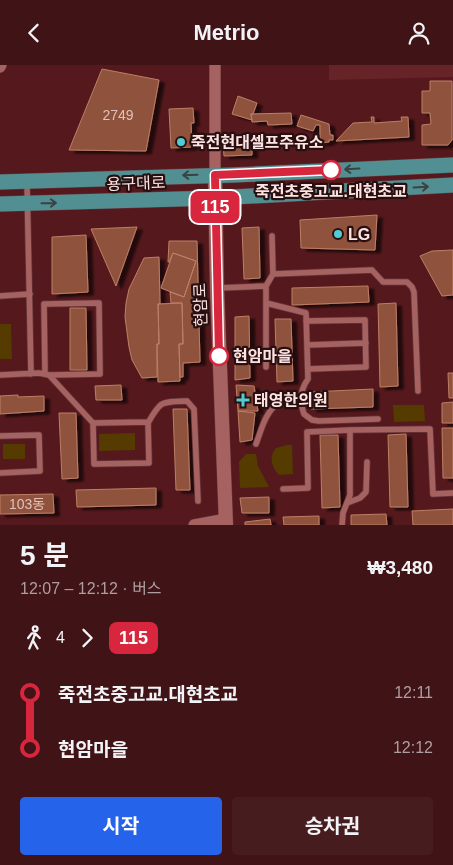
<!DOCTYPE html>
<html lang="ko">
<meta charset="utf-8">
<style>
body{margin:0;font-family:Arial,"Noto Sans KR",sans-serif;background:#471c1f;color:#f1f3f6;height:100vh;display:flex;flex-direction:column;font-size:19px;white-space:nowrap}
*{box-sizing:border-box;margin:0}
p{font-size:16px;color:#ae9ea1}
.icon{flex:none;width:28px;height:28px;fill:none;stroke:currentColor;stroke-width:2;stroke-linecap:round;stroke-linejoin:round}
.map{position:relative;height:460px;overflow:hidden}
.drawer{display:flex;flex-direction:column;background:#401316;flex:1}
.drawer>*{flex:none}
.badge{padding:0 10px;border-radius:8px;font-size:18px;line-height:32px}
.map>.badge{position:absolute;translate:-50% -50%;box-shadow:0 0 0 2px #fff}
.legs{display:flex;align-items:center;gap:8px;height:55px;padding:0 20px;font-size:16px}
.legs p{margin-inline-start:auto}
.summary{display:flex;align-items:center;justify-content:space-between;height:85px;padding:0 20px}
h1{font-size:28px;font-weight:700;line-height:38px}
.cta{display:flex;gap:10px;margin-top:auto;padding:10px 20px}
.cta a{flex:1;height:58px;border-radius:5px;background:#2563eb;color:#fff;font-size:20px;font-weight:700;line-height:58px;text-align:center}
.cta a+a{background:#471c1f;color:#f1f3f6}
ul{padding:0 20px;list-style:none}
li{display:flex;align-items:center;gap:18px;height:55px;font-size:19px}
li i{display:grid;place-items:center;width:8px;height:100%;margin:0 6px;background:currentColor}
li i::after{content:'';width:12px;height:12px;margin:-6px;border:4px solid;border-radius:50%;background:#401316}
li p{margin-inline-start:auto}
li:first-child i{background:linear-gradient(#0000 50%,currentColor 0)}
li:last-child i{background:linear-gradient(currentColor 50%,#0000 0)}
header{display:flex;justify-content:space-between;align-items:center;height:65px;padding:0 20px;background:#401316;font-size:22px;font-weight:700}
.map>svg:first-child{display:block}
.built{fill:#662428}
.green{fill:#553b00}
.building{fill:#8f533c;stroke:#be7e66;filter:url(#shadow)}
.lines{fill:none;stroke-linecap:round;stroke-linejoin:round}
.service-casing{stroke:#66373b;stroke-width:7}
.minor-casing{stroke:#66373b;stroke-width:12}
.tertiary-casing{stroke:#66373b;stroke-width:15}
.primary-casing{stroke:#66373b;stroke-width:16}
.service{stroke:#a56261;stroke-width:5.5}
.minor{stroke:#a56261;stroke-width:11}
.tertiary{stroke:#a56261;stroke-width:14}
.primary{stroke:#528f93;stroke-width:15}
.oneway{stroke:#3a4244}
.line-1-casing{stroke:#fff;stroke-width:11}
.line-1{stroke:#d7263d;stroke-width:8}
.poi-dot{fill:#51ccd3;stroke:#2a0f10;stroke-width:2}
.stop-1-dot{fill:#fff;stroke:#d7263d;stroke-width:2.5}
.labels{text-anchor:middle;stroke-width:4.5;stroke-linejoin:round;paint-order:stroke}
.number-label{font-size:14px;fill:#e1c0b9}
.poi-label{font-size:16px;font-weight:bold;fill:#fce4e3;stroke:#2a0f10;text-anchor:start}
.street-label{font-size:16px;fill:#fce4e3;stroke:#2a0f10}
.stop-label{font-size:16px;font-weight:bold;fill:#fce4e3;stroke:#2a0f10}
</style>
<header><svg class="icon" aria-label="back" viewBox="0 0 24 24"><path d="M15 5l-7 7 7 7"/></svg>Metrio<svg class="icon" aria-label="person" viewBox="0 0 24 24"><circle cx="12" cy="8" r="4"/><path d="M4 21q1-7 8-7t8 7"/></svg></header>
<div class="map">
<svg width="453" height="460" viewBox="0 0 453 460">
<defs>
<filter id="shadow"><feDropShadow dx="5.5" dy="3" stdDeviation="1" flood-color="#0009"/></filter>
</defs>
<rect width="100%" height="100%" fill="#55191d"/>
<!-- built -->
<path class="built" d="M329,0H453V12L329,15Z"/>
<!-- green -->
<path class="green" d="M0,259H11L12,294H0Z
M393,340H424L425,356L394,357Z
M135,368V385L99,386V369Z
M3,379H25V394H3Z
M287,380H292L293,409L279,410C272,402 268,392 276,383Z
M246,389H256L258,401L269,422L240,423L239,397Z"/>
<!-- building -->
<path class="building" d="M102,4L159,15L146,86L69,85Z
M430,16H452V75L448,80H422V60L431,59L430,48H422V26H430Z
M238,31L257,38L253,49H251L252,55L232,49Z
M193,43L194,58H191L192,82L171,83L169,44Z
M291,48L292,59L268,60L267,56L252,57L251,49Z
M301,50L329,59L330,70H333V75H329V77L320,78V60H316L313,66L297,61Z
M371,52H374V58L402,56L401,52H408L409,72L336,76L353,58L372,57Z
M239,77L252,83V90L224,91L223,79Z
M377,150L375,185L301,183L300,155Z
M137,162L116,221L91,164Z
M259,162L260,213L244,214L242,163Z
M86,170L88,227L52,229V172Z
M169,176H197L200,297L183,298V312H180L179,279H183L182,238H171L170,227L184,232L196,196L173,188L169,197H168Z
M453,185V230L442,231L420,191L432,186Z
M173,188L196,196L184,232L161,223Z
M159,192L160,239H158L159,279H157V312L142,313L132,295L129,282L125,252L126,238L129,224L144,193Z
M368,221L369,237L292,240V223Z
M182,238L183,279H179L180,316L158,317L157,279H159L158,239Z
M396,238L398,321L380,322L378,239Z
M70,243H86L87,305H70Z
M249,251L250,313L235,315V252Z
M275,254H291L293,316L277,317Z
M448,308H453V333H449Z
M121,320L122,335H96L95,321Z
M236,320L254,321L258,346H238Z
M373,324V342L311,344V327Z
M18,330V332L44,331V346L0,349V331Z
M453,337V358H442V338Z
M173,344H187L190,425H176Z
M238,346L255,348L252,375L240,377Z
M59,348H76L78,413L62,414Z
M442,363H453V413H443Z
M406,369L408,442H390L388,370Z
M320,370H338L340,442L322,443Z
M156,423V440L77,442L76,425Z
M53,429L54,448L0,449V430Z
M269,432V448H242L240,433Z
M453,444V460H413L412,446Z
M386,449L387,460H351V450Z
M319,451V460H284L283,452Z
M270,454L271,460H245V457Z"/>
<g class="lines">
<defs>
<path id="service" d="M27,118L31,309
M273,209L372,205L383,217H407L412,222L414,227L418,326
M217,223L266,221
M0,231L30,229
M266,238L306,248L308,314C300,325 299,336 304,349L312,355L319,356L378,354
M306,256L365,255L366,302L308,304
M307,280L366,278
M266,302V221L273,209L272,171
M45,309L44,239L99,238L100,309L49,310
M0,310L39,308L49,310L93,358L94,399L149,398L148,357L93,358
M148,358C161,335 161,337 187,336L194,344L198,436
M350,365L430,364L433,429L453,428
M0,371L39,370L40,406L0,408
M256,379C261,366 265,348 277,339C283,335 293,335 300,334
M283,424L308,423L307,367L350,365V430L343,448L342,460
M347,438L360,433L366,427L367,397"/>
<path id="minor" d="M0,2L1,0
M215,109V0
M194,460L226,454"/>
<path id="tertiary" d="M215,109L217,223L226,460"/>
<path id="primary" d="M0,117L234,110L453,100
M0,139L215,133L453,120"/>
</defs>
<!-- service casing -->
<use href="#service" class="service-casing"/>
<!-- minor casing -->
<use href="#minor" class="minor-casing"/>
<!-- tertiary casing -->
<use href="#tertiary" class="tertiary-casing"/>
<!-- primary casing -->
<use href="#primary" class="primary-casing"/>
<!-- service -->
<use href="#service" class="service"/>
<!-- minor -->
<use href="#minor" class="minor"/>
<!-- tertiary -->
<use href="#tertiary" class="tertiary"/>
<!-- primary -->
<use href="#primary" class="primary"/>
</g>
<!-- one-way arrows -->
<defs><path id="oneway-shaft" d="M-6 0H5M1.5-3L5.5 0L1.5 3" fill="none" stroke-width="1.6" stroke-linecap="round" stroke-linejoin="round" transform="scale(1.25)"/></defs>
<g class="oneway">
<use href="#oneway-shaft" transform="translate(352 104) rotate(177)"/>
<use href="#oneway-shaft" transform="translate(190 110) rotate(178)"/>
<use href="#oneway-shaft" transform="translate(421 122) rotate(-3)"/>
<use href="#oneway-shaft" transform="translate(49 138) rotate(-1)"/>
</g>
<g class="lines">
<defs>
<path id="line-1" d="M219,291L215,110L331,105"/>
</defs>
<!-- line-1 casing -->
<use href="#line-1" class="line-1-casing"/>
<!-- line-1 -->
<use href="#line-1" class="line-1"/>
</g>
<!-- markers -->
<g class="poi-dot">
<circle cx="181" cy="77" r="5"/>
<circle cx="338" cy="169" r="5"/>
<path d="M240.5 327.5h5v5h5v5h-5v5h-5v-5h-5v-5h5z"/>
</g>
<g class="stop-1-dot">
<circle cx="331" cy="105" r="9"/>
<circle cx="219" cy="291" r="9"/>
</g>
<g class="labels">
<!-- number labels -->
<g class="number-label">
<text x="118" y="55">2749</text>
<text x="27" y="444">103동</text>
</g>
<!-- poi labels -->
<g class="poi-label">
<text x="191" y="83">죽전현대셀프주유소</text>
<text x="348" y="175">LG</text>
<text x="254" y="341">태영한의원</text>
</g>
<!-- street labels -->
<g class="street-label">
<text transform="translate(136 118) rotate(-2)" y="6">용구대로</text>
<text transform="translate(200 240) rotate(-92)" y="6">현암로</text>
</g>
<!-- stop labels -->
<g class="stop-label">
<text x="331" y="132">죽전초중고교.대현초교</text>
<text x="233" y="297" text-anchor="start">현암마을</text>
</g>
</g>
</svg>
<b class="badge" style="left:215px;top:142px;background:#d7263d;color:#fff">115</b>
</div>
<section class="drawer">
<div class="summary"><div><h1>5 분</h1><p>12:07 – 12:12 · 버스</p></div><b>₩3,480</b></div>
<div class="legs"><svg class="icon" aria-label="walk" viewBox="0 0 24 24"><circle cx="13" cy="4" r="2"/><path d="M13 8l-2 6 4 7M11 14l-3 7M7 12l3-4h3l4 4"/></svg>4<svg class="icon" aria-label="forward" viewBox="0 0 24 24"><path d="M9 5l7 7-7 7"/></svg><b class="badge" style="background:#d7263d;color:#fff">115</b></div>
<ul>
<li><i style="color:#d7263d"></i><b>죽전초중고교.대현초교</b><p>12:11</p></li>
<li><i style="color:#d7263d"></i><b>현암마을</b><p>12:12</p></li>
</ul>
<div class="cta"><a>시작</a><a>승차권</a></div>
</section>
